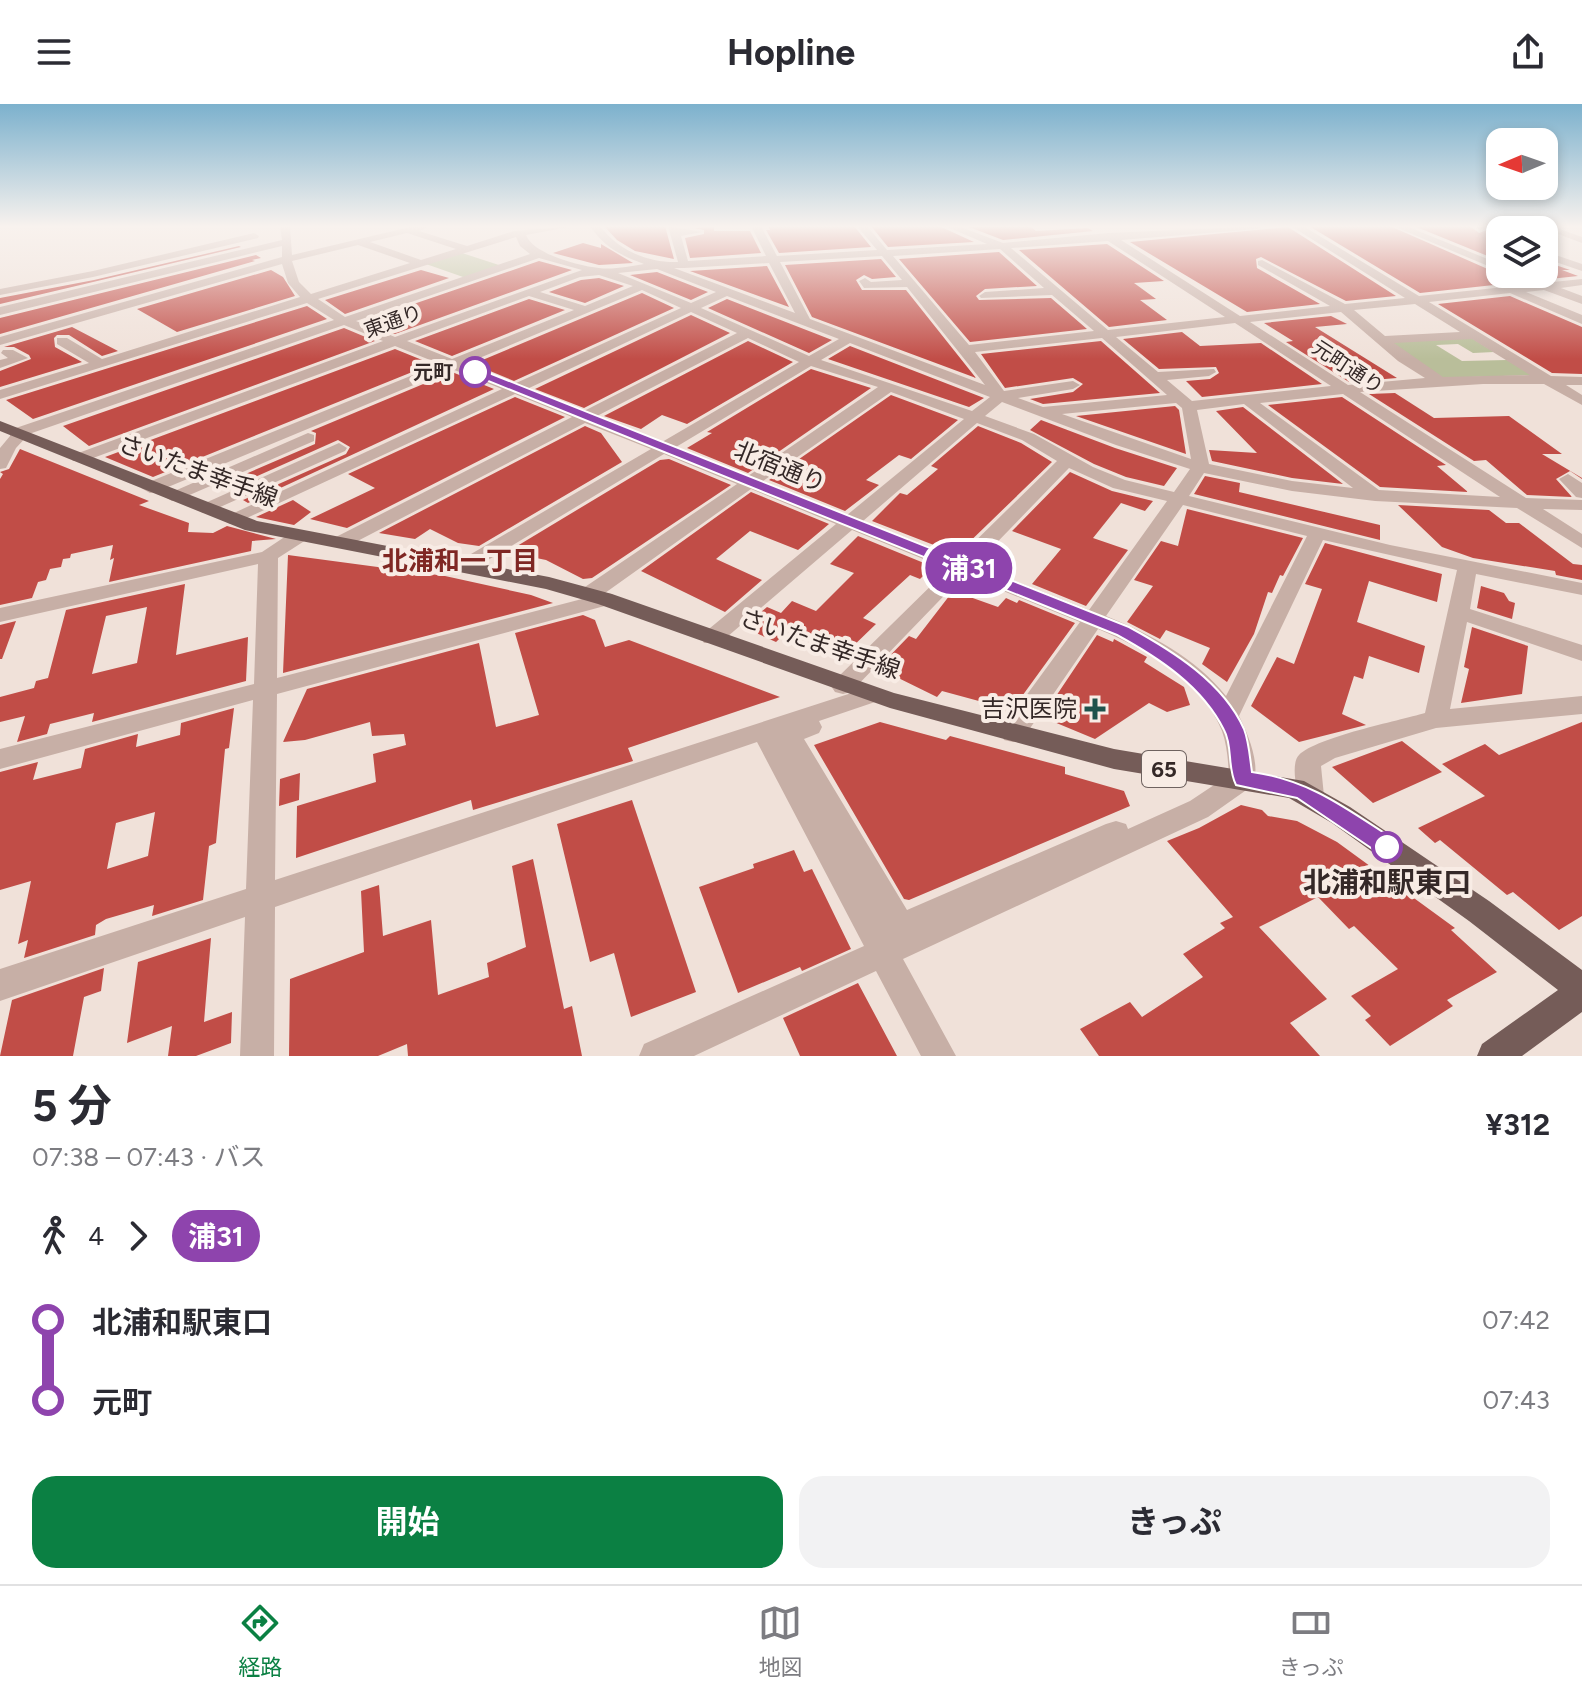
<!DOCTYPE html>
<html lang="ja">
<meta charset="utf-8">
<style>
body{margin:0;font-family:Figtree,"Noto Sans JP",sans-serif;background:#f2f2f3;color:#2b2b33;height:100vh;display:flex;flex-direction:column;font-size:30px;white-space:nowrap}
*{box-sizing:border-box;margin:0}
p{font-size:26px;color:#7c7c81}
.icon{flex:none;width:44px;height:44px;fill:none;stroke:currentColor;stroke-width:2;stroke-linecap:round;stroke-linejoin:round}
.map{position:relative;height:952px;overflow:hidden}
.side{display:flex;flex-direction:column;background:#fff;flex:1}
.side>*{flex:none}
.badge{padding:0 16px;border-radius:26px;font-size:28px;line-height:52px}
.needle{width:52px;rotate:268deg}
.controls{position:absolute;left:1486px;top:24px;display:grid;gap:16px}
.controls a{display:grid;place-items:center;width:72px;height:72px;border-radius:16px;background:#fff;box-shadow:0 4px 12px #0003;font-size:40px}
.map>.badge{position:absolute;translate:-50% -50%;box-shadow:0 0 0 4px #fff}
.legs{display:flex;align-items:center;gap:12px;height:88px;padding:0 32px;font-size:26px}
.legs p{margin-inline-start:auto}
.head{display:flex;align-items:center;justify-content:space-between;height:136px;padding:0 32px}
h1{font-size:44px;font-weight:700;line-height:60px}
.action{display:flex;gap:16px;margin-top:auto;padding:16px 32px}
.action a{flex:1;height:92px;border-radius:24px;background:#0b8043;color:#fff;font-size:32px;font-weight:700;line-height:92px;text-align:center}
.action a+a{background:#f2f2f3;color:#2b2b33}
ul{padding:0 32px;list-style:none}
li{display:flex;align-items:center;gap:28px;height:80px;font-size:30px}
li i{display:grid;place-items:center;width:12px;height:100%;margin:0 10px;background:currentColor}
li i::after{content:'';width:20px;height:20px;margin:-10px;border:6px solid;border-radius:50%;background:#fff}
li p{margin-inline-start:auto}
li:first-child i{background:linear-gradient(#0000 50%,currentColor 0)}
li:last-child i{background:linear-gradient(currentColor 50%,#0000 0)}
header{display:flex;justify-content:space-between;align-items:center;height:104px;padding:0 32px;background:#fff;font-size:36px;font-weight:700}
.tab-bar{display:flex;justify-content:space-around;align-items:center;height:112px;border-top:2px solid #e1e1e2;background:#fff;font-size:22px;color:#7c7c81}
.tab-bar a{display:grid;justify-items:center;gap:4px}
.tab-bar .active{color:#0b8043}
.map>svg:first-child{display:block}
.green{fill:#b9be9a}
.building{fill:#c14d47;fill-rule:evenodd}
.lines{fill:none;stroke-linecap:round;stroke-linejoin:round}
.minor{fill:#c7afa6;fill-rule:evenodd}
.major{fill:#755c58;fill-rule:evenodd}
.line-1{fill:#8e44ad;stroke:#fff;stroke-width:2}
.stop-1-dot{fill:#fff;stroke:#8e44ad;stroke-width:4}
.poi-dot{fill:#1e534c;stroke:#f8ece5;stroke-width:3}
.labels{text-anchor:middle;stroke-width:8;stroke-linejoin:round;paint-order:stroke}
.far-street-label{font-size:20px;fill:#342827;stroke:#f8ece5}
.far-stop-label{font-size:20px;font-weight:bold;fill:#342827;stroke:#f8ece5;text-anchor:end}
.shield{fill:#f8ece5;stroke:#6f6360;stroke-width:2}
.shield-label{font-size:22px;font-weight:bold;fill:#342827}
.street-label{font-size:24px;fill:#342827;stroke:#f8ece5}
.poi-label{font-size:24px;fill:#342827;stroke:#f8ece5;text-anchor:end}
.neighbourhood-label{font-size:26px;font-weight:bold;fill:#7f2723;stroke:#f8ece5}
.near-stop-label{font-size:28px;font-weight:bold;fill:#342827;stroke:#f8ece5}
</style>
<header><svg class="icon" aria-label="menu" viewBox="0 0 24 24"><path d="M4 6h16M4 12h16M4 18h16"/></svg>Hopline<svg class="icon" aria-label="share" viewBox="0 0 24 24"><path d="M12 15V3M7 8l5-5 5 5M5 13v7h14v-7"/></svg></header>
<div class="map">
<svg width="1582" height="952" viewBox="0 0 1582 952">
<rect width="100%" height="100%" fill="#f0e1d9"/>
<!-- green -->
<path class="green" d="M462,149L502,162L466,174L426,160Z
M1470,233L1494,248L1473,249L1458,240L1436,241L1462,257L1507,256L1533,271L1439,274L1388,237Z"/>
<!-- building -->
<path class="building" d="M604,122H665L674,155L635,147L617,136Z
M768,122H854L871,143L779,149L766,126H770Z
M871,122H939L974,138L888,143Z
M1030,122L1036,127L1088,124L1093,127L1003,136L969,123Z
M1309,122H1390L1499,170H1544V157L1570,166H1562L1578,172L1420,189Z
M1414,122H1470L1479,129L1487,126V122H1504L1516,126H1500V157Z
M714,123V127H750L761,149L690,154L685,134L704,130V126L694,124Z
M1288,123L1396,192L1346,197L1261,153L1256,155L1257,164L1320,200L1247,208L1130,138Z
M583,139L601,144V140L633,159L599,161L553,149Z
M1107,140L1164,177L1134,179L1156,195L1140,196L1167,216L1109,223L1019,146Z
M239,142L241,143L0,200V194L94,176Z
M999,148L1037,182L985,185L976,192L979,196L1051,194L1087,225L970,238L899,155Z
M256,151L261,154L252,156L255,157L0,230V214Z
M881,155L896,173L872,175L864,171L856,176L862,186H906L976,274L812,213L785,161Z
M539,157L572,166L395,230L364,217Z
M767,162L789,203L690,167Z
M271,166L283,173L295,192L177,228L137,205Z
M421,166L449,174L345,210L325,196Z
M657,168L708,188L691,196L630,171Z
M599,174L624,182L585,199L549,188L581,176Z
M642,189L674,204L514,277L473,260Z
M1510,192L1582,223V270L1552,269L1438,200Z
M529,195L565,206L452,252L415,237Z
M727,195L832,236L809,249L708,204Z
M307,202L327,215L33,315L6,296Z
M691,211L730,229L584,304L535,285Z
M1331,212L1347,220L1315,223L1397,274L1349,278L1286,238L1293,237L1264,219Z
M72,223L118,247L102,252L69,231H57L54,234L55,243L82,258L0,283V267L31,255L29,251L14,243H4Z
M344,224L375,237L89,342L63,322Z
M1182,228L1200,242L1261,239L1322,280L1202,293L1186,277L1210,275L1219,269L1216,263L1159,265L1123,235Z
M748,237L793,258L687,320L662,311L641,325L604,312Z
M1101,237L1160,289L1043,300L1030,295L1073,288L1083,280L1073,274L1005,284L981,250Z
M850,242L984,294L969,303L828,255Z
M395,245L432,260L153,373L105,353Z
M811,265L871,284L748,369L687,344L712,329L707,328Z
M452,268L494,285L248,399L243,396L346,350L350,343L338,336L226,386L213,384L315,340L316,329L311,327Z
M1395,289L1434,314L1509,312L1562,350H1542L1582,374V375L1570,367L1556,375L1572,393L1527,391L1486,356L1474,357L1369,290Z
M891,291L958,316L911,355L899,351L866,376L879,381L845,407L769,376Z
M515,293L565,313L347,424L310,415L375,384L348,370Z
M1342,293L1446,361L1437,362L1468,388L1380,383L1268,301Z
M1175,302L1179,306L1186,350L1076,312Z
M1243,303L1343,380L1292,374L1212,357L1209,346L1257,349L1216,307Z
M1041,316L1115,344L1177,364L1164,382L1126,373L1094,360L1030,326Z
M585,322L601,329L622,358L479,442L458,439L430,425L415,435L379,429Z
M978,322L1021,339L1052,358L957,450L872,417L900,389L907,391L938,365L931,362Z
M20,345L149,397L139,401L189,419L188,428L213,429L227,422L276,435L252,437L251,447L109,478L114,454L110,456L113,441L71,450L70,454L63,455L61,463L50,465L46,476L38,478L32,494L0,501V375L3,370L0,368L9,365Z
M669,355L731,381L592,474L583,475L546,456L507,448L660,356Z
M1070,368L1112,387L1153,397L1145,407L1121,399L1093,434L1128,446L1086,502L1032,480L1061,445L1012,427Z
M1205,372L1240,379L1239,388L1380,421V436L1194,390Z
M751,388L829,420L798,446L750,427L716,455L762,476L725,508L641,467Z
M293,396L311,408L294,421L256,413Z
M1398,401L1489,406L1506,419H1519L1573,460L1582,461V476L1556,471L1555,467L1473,454L1442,443Z
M1187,405L1303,434L1283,472L1280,471L1272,489L1268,488L1254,530L1227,578L1202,560L1210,544L1166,526L1160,535L1127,518L1153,482L1134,476L1161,437L1178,442Z
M858,432L941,466L934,473L928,467L920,475L910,471L863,514L876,520L847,548L829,539L826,543L789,525L776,538L743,523L767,503L781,509L792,497L816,507L854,469L830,460Z
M1325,439L1442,470L1437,498L1369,477L1357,518L1425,542L1419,569L1369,552L1363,575L1354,572L1342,610L1366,621L1299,638L1251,602L1277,553L1294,560L1322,485L1305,480Z
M288,451L445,472L531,491L553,499L283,569Z
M185,480L176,551L248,533L246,577L92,618L94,609L50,620L47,630L17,638L25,612L0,618V593L34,584L36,577L48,574L66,506ZM147,503L137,559L92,570L106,512Z
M1481,482L1504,489L1509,497L1515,499L1512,515L1477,504Z
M953,487L998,503L1006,494L1017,499L1019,496L1075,519L1012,606L942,587L937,593L878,564L909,532L916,535Z
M583,511L595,516L605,543L629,536L780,593L628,644L633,657L473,706L471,696L296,754L297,702L376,678L373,650L406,641L404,630L372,632L370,618L305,636L283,638L307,585L479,539L496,623L539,611L515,529Z
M16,517L2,555H0V521Z
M1472,523L1528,542L1522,590L1461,599L1469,565L1464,563Z
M1097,531L1113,538L1114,535L1147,553L1144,558L1184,583L1190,601L1167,608L1149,599L1095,635L1042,613Z
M234,604L229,644L225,645L216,739L209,742L203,796L152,812L154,801L106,815L96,821L95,831L24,854L28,836L18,840L31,777L0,786V668L38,658L33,676L81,664L85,645L138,630L136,643L180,631L181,619ZM155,708L148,752L107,765L116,719Z
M880,618L946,636L950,632L1065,663V670L1124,687L1130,702L909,796L904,795L814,641Z
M1582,618V812L1559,826L1513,788L1507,791L1440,736L1435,739L1418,724L1485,692L1442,660L1485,640L1499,651Z
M1402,637L1442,668L1373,699L1332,663Z
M300,669L299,696L279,702L280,675Z
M632,696L696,888L631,913L614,849L590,858L557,720Z
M1241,701L1262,706L1268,712L1297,717L1337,738L1455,824L1451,826L1497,868L1447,896L1453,902L1390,942L1365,916L1371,912L1351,892L1398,865L1354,822L1349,825L1318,793L1259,823L1327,895L1290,919L1320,952H1099L1080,925L1130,898L1142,913L1203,873L1183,850L1225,824L1220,819L1233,813L1167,737L1199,724Z
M794,746L804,768L812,765L851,845L802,867L800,863L738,889L699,783L754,764L753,760Z
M533,755L564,905L572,902L582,952H408L407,940L378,952H289L290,875L364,848L361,787L379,781L383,832L431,816L438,891L489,873L487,859L526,843L512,762Z
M211,834L204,918L232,908L231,939L196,952H168L172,922L127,939L138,858Z
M104,864L101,887L84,893L73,952H0L12,896Z
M858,879L897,952H800L783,914Z"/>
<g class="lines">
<!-- minor -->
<path class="minor" d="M280,122H290L292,151L414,122H431L419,127L467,142L514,127L574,122L526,131C533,150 579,162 599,164C613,166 630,162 644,160C620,151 604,143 590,122H600C618,146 647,159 678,158L668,122L702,128L681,132L688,157L766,152L751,122H761L777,152L877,146L857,122H867L887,146L987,140L945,122H958L1003,139L1108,129L1262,122L1257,125L1121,136L1240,212L1330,202L1258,161V157L1262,156L1345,200L1405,194L1291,122H1303L1419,192L1582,175V181L1561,184L1582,192V200L1544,186L1526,188L1582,211V220L1510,189L1429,198L1551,272L1582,273V281H1566L1582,291V301L1544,280H1483L1360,288L1526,394L1582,396V406L1543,405L1582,430V444L1517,404L1375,397L1292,387L1204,369L1189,392L1390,441L1582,479V491L1476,470L1470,505L1582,541V557L1467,518L1450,605L1582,592V610L1436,624L1335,654L1321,662L1324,692L1320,700L1311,703L1302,700C1297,690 1290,660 1299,651C1317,633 1398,617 1425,609L1457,466L1323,436L1239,612C1248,630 1262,663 1252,682L1208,713L903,855L956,952H921L876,867L694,952H639L644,940L864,842L757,638L275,803L274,952H240L245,813L0,897V865L246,785L253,596L0,665V645L254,580L258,460L0,518V504L262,448L292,428H306L308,432L306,436L278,454L277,574L582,495L579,490L582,485L737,380L664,350L473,465H459L456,461L459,457L651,345L585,319L346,443H332L330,439L332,435L572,313L515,290L236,419L230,420L221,415L502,285L452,265L156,388L150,389L141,384L144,380L440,260L395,242L85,357H73L71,354L73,351L383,237L344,221L29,330L16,344L6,364L0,365V344L10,332V326L334,216L307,199L0,295V286L89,259L57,240V234H67L102,255L300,193L288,179L282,160L0,241V233L282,153V142L0,211V203L282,136ZM407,129L456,145L421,156L370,138ZM516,133L520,142L530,150L345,213L318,195ZM1108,137L1225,213L1108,226L1011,144ZM358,141L410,159L311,190L299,178L292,157ZM1000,145L1044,184L985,188L979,192L981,194L1052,191L1094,227L969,241L893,152ZM882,152L902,176L871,178L865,174L859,177L864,184L907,183L985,281L810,215L780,158ZM539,154L582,166L395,233L356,217ZM769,159L795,209L674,164H684ZM657,165L716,188L691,199L618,169ZM599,171L633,182L585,202L540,188L580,173ZM642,186L681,204L514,280L465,260ZM529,192L574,206L452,255L407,237ZM727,192L839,235L809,252L701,204ZM1415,200L1460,228L1385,232L1354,206ZM691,208L737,229L584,307L527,285ZM1341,208L1398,257L1425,274L1348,281L1250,218ZM1235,219L1331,282L1192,297L1167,276L1209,272L1216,268L1214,265L1158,268L1116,233ZM748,234L799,258L662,338L597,312ZM1102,234L1167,291L1043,303L1018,294L1073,285L1080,281L1073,277L1004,287L975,248ZM1472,235L1530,271L1443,273L1394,239ZM850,239L990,293L972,307L821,256ZM811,262L878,283L748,372L676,343ZM891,288L964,315L847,411L763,377ZM1343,290L1500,393L1379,386L1260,299ZM1002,298L1116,341L1190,365L1174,388L1125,376L1093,363L1034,330L985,312ZM1176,299L1182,304L1191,355L1062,310ZM1244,300L1353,384L1292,377L1209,360L1197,306ZM977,319L1022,336L1057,357L958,454L863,417ZM1069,364L1113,384L1167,397L1089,506L975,461ZM751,385L836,420L704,529L701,534L704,539H720L852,426L948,465L835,576L831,582L835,588L843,590L851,588L964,471L1080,518L1004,622L1001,629L1004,636L1013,638L1022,636L1098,525C1144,544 1203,578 1222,627C1227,641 1228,656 1229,671L1190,697L1128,725L1126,720L1116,717L1106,720L907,806L804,635L819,629L822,623L819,617L878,597L882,591L878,585L870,583L275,776L277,590L612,500L615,495L612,490L605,489ZM1183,401L1307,432L1226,592C1196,554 1150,530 1106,512Z
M1393,122H1406L1500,160V167Z
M1473,122H1484L1485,123L1480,126Z
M1537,122H1551L1582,133V139Z
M254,129L259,132L258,134L93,173L0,191V185L93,167Z
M1544,147L1582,160V167L1544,154Z
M3,246H13L28,254L0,264V256L8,254L1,249Z
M308,329L314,331V337L178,396L172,397L163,392Z
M339,339L347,344L345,347L209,408L203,409L194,404Z
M1568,370L1582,379V394L1576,393L1559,375Z"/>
<!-- major -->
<path class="major" d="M0,317L257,417L549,473L612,490L894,589L1114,645L1304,677L1350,703L1489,797L1582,866V908L1522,952H1477L1482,940L1558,886L1469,817L1332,719L1289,694L1114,665L890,604L598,500L546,485L245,426L0,327Z"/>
</g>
<!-- sky -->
<linearGradient id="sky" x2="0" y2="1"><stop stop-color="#7cb1cd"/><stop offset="0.48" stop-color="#f8f2ee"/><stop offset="1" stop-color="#f8f2ee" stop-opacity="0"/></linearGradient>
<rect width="1582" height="255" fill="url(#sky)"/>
<!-- line-1 -->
<path class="line-1" d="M471,265H479L1129,523C1173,547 1223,578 1244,625C1249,638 1250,655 1252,668C1310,676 1347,705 1395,736L1398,743L1395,750L1387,752L1380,750L1297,694L1236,681C1227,664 1233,642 1224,626C1202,582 1159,554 1117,531L471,270Z"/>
<!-- markers -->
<g class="stop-1-dot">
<circle cx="475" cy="268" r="14"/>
<circle cx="1387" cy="743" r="14"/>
</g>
<path class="poi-dot" d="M1091 593h8v8h8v8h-8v8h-8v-8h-8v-8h8z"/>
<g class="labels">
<!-- far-street labels -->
<g class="far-street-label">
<text transform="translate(393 217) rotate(-20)" y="7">東通り</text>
<text transform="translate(1348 263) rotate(33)" y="7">元町通り</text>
</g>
<!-- far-stop labels -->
<g class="far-stop-label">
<text x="453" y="275">元町</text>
</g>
<!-- shield labels -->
<rect class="shield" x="1142" y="647" width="44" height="36" rx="6"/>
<g class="shield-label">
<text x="1164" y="673">65</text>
</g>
<!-- street labels -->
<g class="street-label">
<text transform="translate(780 363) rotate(22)" y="8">北宿通り</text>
<text transform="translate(198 367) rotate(20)" y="8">さいたま幸手線</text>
<text transform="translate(820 540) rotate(19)" y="8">さいたま幸手線</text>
</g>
<!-- poi labels -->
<g class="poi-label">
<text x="1077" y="613">吉沢医院</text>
</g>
<!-- neighbourhood labels -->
<g class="neighbourhood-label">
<text x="460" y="466">北浦和一丁目</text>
</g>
<!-- near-stop labels -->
<g class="near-stop-label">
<text x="1387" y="788">北浦和駅東口</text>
</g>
</g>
</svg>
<div class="controls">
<a><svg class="needle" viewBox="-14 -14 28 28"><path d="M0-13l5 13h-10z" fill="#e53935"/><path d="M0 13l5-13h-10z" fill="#7c7c81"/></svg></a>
<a><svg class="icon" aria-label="layers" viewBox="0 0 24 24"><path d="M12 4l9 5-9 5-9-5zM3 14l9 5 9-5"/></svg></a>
</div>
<b class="badge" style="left:969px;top:464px;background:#8e44ad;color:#fff">浦31</b>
</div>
<section class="side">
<div class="head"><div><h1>5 分</h1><p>07:38 – 07:43 · バス</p></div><b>¥312</b></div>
<div class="legs"><svg class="icon" aria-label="walk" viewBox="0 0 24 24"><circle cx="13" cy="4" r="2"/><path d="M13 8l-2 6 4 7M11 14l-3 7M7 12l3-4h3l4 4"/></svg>4<svg class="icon" aria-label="forward" viewBox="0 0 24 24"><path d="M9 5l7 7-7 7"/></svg><b class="badge" style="background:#8e44ad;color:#fff">浦31</b></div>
<ul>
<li><i style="color:#8e44ad"></i><b>北浦和駅東口</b><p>07:42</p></li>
<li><i style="color:#8e44ad"></i><b>元町</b><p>07:43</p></li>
</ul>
<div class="action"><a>開始</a><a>きっぷ</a></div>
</section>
<nav class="tab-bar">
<a class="active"><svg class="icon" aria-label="directions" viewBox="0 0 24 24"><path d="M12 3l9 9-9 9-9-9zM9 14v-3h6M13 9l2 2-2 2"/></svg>経路</a>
<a><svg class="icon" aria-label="map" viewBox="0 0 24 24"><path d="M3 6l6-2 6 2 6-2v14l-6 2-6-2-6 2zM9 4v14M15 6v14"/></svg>地図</a>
<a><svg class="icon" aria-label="tickets" viewBox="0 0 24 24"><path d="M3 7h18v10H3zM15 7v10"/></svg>きっぷ</a>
</nav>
